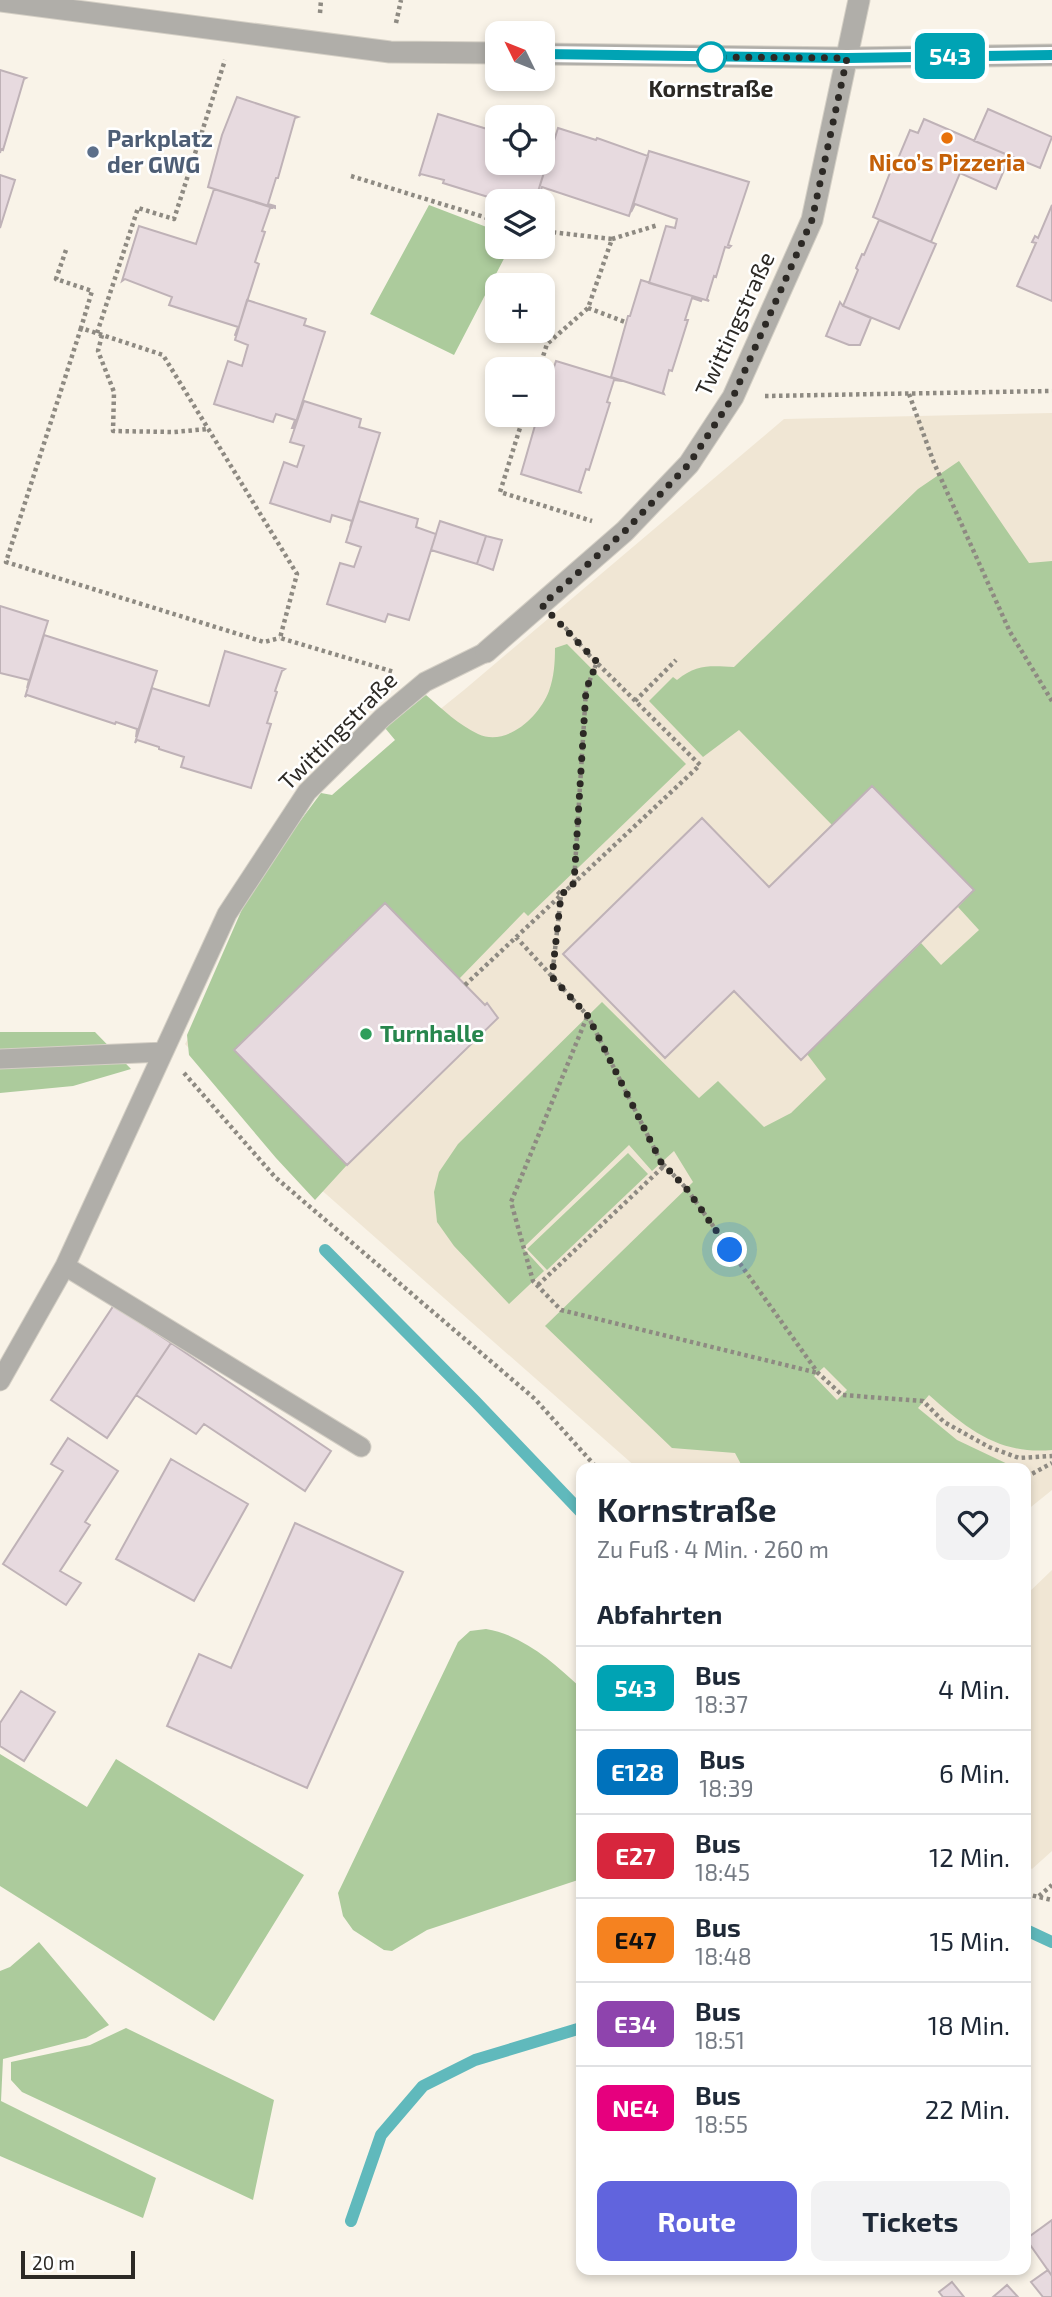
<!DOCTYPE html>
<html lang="de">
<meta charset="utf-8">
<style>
body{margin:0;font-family:"Exo 2",sans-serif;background:#f2f2f3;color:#1f2937;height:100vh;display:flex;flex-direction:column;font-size:26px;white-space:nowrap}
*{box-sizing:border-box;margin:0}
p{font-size:23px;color:#747a83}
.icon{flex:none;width:38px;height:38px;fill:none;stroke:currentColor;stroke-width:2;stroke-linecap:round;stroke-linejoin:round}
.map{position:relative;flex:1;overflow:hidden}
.sheet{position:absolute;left:576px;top:1463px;width:455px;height:812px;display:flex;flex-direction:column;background:#fff;border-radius:14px;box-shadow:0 4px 10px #0003}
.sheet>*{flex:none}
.badge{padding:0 14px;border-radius:10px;font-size:24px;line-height:46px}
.needle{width:46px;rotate:313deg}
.fabs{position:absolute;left:485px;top:21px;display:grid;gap:14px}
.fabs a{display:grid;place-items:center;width:70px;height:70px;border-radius:14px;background:#fff;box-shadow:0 4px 10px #0003;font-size:35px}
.scale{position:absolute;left:21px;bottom:18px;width:114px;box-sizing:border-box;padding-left:7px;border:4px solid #2c2925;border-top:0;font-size:19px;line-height:24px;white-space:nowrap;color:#2c2925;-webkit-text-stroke:5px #fff;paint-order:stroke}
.you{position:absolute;width:35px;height:35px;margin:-18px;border:5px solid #fff;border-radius:50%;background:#1a73e8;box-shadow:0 0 0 10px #1a73e833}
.map>.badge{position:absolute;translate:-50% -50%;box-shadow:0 0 0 4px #fff}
h2{padding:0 21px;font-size:26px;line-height:63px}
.round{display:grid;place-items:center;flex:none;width:74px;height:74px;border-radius:14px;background:#f2f2f3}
.head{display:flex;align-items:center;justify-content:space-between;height:119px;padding:0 21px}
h1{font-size:33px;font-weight:700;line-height:52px}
.action{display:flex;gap:14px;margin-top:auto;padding:14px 21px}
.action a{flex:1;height:80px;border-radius:14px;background:#6164dd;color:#fff;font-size:28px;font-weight:700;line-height:80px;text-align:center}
.action a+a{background:#f2f2f3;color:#1f2937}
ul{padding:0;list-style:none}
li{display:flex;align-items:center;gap:21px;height:84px;padding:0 21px;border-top:2px solid #e0e1e3}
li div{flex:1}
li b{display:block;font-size:26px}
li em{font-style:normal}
li .badge{min-width:77px;font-weight:700;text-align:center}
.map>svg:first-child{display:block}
.built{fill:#f0e6d4}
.green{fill:#accb9c;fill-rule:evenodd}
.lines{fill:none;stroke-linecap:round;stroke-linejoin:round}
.stream{stroke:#60b9bc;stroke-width:12}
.building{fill:#e7dadf;stroke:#bfb2b7;stroke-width:2}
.lane-casing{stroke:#d4cfc5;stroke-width:21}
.street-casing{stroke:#d4cfc5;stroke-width:23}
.path{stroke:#8e8a82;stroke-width:4.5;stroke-dasharray:3.5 3.5;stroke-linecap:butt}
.lane{stroke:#b0aea9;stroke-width:19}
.street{stroke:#b0aea9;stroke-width:21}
.line-casing{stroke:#fff;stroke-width:16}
.line{stroke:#00a3b4;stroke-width:10}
.walk{stroke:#2c2925;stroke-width:7;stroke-dasharray:0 12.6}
.stop-dot{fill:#fff;stroke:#00a3b4;stroke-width:3.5}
.food-dot{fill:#e8710a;stroke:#fff;stroke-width:2.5}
.service-dot{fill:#5c6f8a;stroke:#fff;stroke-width:2.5}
.leisure-dot{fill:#2e9e5b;stroke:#fff;stroke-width:2.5}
.labels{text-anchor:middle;stroke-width:5;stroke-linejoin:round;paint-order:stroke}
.stop-label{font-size:23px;font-weight:bold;fill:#2c2925;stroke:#fff}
.service-label{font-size:23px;font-weight:bold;fill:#4e5e75;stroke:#fff;text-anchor:start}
.food-label{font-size:23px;font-weight:bold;fill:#c56008;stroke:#fff}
.street-label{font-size:23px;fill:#2c2925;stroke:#fff}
.leisure-label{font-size:23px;font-weight:bold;fill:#27864d;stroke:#fff;text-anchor:start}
</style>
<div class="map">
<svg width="1052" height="2297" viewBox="0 0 1052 2297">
<rect width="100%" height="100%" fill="#f9f3e8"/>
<!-- built -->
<path class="built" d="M1052,413V1490L1026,1511V1468H637L318,1187L185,1044L316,809L464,690L784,419Z
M1052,1570V1851L1032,1869L1026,1865V1595Z"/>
<!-- green -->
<path class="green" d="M429,205L497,231V247H510L454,355L370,314Z
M959,461L1029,563L1052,561V1450C999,1455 967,1429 929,1395L918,1408L957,1440L1016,1468H743L735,1453L672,1448L545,1326L693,1182L674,1151L652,1171L629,1145L523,1248L544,1271L509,1304L454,1246L437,1222L434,1192L439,1172L458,1144L602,1002L699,1098L718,1081L764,1127L791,1113L826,1079L807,1054L921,943L941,965L979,930L958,907L974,890L872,786L832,825L739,730L703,757L649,701L673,677L677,680C697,664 710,666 734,667L918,489ZM824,1367L847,1390L837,1400L814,1376Z
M567,644L686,764L528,916L524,912L459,979L235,1050L347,1165L315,1200L276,1158L189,1055L187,1035L243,907L266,867L321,793L332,795L395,740L385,728L426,695C442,709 459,725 478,734C507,747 539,717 549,691C554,677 555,663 555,648Z
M0,1032H95L131,1069L73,1086L0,1093Z
M628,1153L648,1174L547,1270L527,1249Z
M486,1629C523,1635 554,1663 581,1688V1879L427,1930L392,1951L384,1950L353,1930L343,1916L338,1893L458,1642L470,1631Z
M0,1754L87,1807L116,1759L304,1875L214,2021L0,1886Z
M39,1942L109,2025L86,2038L3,2059L1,2101L156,2178L143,2218L0,2156V1971L10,1967Z
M126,2028L274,2100L253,2200L22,2092L11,2080V2062L90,2045Z"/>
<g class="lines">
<!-- stream -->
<path class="stream" d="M325,1250L475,1401L581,1512
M1026,1930L1052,1942
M351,2221L381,2135L423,2086L475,2060L581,2028"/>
</g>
<!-- building -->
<path class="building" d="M0,70L26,78L24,79L3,150L1,149L0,153Z
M237,97L298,117L295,118L278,178H276L268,204L275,206V208L208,187L222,135Z
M988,109L1052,137L1040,168L974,141Z
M438,114L497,132V163H542V148L551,150L535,201H501L443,183L444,180L421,174L419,176Z
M924,119L1010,156L996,189L960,173L931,242L873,217L893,165L895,166L910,130L918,133Z
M558,128L596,140L597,138L648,156L629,216L542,187L539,196L537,195Z
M649,151L749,182L728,245L731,246L729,248L725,247L716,277L714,276L707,299L709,301L649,283L666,226L675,228L677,219L635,204L631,212Z
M0,175L15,180L0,228Z
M214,189L273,208H270L262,231L265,232L255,262L259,264L236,336L235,335L238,327L169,305L172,297L125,279L122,281L139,226L196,244Z
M1052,205V301L1017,286L1036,243L1032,242L1035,236L1038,238Z
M879,220L936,244L899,329L843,306L858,270L856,268L862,254L864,255Z
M641,280L702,299L701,301L692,298L685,320H688L672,371L669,370L663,392L664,394L611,377L628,316H630Z
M247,300L306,319L304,325L325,332L294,428H292L295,420L276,414L273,422L214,404L228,361L242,366L248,345L235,340Z
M840,302L843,306L871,318L860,345H849L826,336Z
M556,361L622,381L614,380L607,402L610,403L589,470L586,469L579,491L582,493L521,474L538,415H542V403Z
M304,401L361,419L359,427L380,433L350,528L352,521L332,515L330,522L270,503L284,462L297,467L304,446L290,442Z
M359,501L418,519L416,527L436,534L409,620L388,614L385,622L327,604L340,563L354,567L361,547L346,542Z
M440,521L486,536L477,564L431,550Z
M486,536L502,540L493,570L477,564Z
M0,606L48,621L27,688L29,680L0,673Z
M44,635L157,671L136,737L137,729L116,722L115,724L27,695L25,697Z
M225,651L285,669L282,671L275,691L277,692L267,723L271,724L251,788L181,767L184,757L159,749V747L137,740L135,743L152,688L209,706Z
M872,786L974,890L801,1060L734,991L665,1058L563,954L702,818L769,887Z
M385,903L485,1005L487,1003L498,1018L347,1165L234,1050Z
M114,1305L171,1343L107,1438L51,1400Z
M171,1343L331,1451L305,1491L204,1424L196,1434L136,1395Z
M68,1438L118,1471L85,1522L90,1525L60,1571L81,1583L66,1605L3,1564L63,1471L51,1464Z
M171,1459L248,1504L194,1601L116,1559Z
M295,1523L403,1572L307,1788L167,1726L199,1654L231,1668Z
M21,1691L55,1712L24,1761L0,1746V1723Z
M1052,2220V2276L1026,2239Z
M1048,2270L1052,2276V2297H1043L1031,2282Z
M952,2282L964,2297H943L939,2292Z
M1007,2285L1018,2297H993Z"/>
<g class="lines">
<defs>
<path id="lane" d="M0,1059L163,1052
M65,1266L361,1447
M0,1381L65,1266L227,914L307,792L382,718L425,682L486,652"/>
<path id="street" d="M0,1L390,52L497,53
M542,54L847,58L1052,55
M486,652L625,531L689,464L733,397L812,220L859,0"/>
</defs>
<!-- lane casing -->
<use href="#lane" class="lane-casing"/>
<!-- street casing -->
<use href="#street" class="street-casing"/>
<!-- path -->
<path class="path" d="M320,13L321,0
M396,23L401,0
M351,176L497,221
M612,239L658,225
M66,250L56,279L92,291L81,328L163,355L297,574L280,638L394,672
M588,308L625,322
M81,328L6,562L264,642L280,638
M97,333L138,208L174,219L225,60
M102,335L98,351L114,392L113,431L174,432L208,429
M539,369L547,344L588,308L612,239L542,231
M909,394L934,463L1010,632L1052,701
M765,396L1052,391
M524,415L500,492L592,521
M635,701L676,660
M574,883L586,690L597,662
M516,937L588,1016L661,1162L686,1188L818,1373L842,1395L923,1401L944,1422L989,1447L1019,1458L1052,1456
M552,977L561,895L556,890
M465,985L700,765L590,656L563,625
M587,1017L511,1202L533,1281L561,1310L818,1373
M184,1073L275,1177L535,1399L597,1468
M538,1285L665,1165
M1026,1477L1052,1463
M1026,1894L1052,1900
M1039,1896L1052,1885"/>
<!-- lane -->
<use href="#lane" class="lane"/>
<!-- street -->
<use href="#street" class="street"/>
</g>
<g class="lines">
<defs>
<path id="line" d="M542,54L847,58L1052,55"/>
</defs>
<!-- line casing -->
<use href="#line" class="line-casing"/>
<!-- line -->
<use href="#line" class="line"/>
<!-- walk -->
<path class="walk" d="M711,57L847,58L812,220L733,397L689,464L625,531L542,605L597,662L586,690L574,883L561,895L552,977L588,1016L661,1162L686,1188L730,1250"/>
</g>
<!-- markers -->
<circle class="stop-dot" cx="711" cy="57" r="14"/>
<circle class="food-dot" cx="947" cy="138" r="7"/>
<circle class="service-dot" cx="93" cy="152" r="7"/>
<circle class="leisure-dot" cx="366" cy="1034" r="7"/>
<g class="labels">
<!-- stop labels -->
<g class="stop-label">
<text x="711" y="97">Kornstraße</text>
</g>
<!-- service labels -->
<g class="service-label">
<text x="107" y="147">Parkplatz<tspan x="107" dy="26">der GWG</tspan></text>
</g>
<!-- food labels -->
<g class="food-label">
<text x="947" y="171">Nico’s Pizzeria</text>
</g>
<!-- street labels -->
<g class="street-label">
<text transform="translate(735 324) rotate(-65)" y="8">Twittingstraße</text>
<text transform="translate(338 731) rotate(-45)" y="8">Twittingstraße</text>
</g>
<!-- leisure labels -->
<g class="leisure-label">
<text x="380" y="1042">Turnhalle</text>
</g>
</g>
</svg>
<div class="fabs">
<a><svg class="needle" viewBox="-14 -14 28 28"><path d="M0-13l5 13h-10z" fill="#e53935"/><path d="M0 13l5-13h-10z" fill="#747a83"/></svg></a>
<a><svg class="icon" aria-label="locate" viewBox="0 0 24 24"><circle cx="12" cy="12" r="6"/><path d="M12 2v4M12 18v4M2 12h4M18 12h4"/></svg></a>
<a><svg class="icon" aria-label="layers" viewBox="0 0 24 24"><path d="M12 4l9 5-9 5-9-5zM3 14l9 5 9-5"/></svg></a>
<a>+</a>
<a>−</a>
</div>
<div class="scale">20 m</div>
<div class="you" style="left:730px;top:1250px"></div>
<b class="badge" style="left:950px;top:56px;background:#00a3b4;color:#fff">543</b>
<section class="sheet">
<div class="head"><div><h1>Kornstraße</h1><p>Zu Fuß · 4 Min. · 260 m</p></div><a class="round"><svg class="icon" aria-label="heart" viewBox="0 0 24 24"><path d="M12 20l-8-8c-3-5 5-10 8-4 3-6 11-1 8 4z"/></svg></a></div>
<h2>Abfahrten</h2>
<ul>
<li><span class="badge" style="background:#00a3b4;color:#fff">543</span><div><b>Bus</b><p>18:37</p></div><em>4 Min.</em></li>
<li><span class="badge" style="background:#0072bc;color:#fff">E128</span><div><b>Bus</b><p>18:39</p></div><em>6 Min.</em></li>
<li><span class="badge" style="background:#d7263d;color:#fff">E27</span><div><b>Bus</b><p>18:45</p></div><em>12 Min.</em></li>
<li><span class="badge" style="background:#f58220;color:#111">E47</span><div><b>Bus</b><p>18:48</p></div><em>15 Min.</em></li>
<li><span class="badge" style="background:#8e44ad;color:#fff">E34</span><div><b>Bus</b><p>18:51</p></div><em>18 Min.</em></li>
<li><span class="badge" style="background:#e6007e;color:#fff">NE4</span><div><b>Bus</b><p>18:55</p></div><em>22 Min.</em></li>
</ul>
<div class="action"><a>Route</a><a>Tickets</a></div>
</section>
</div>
